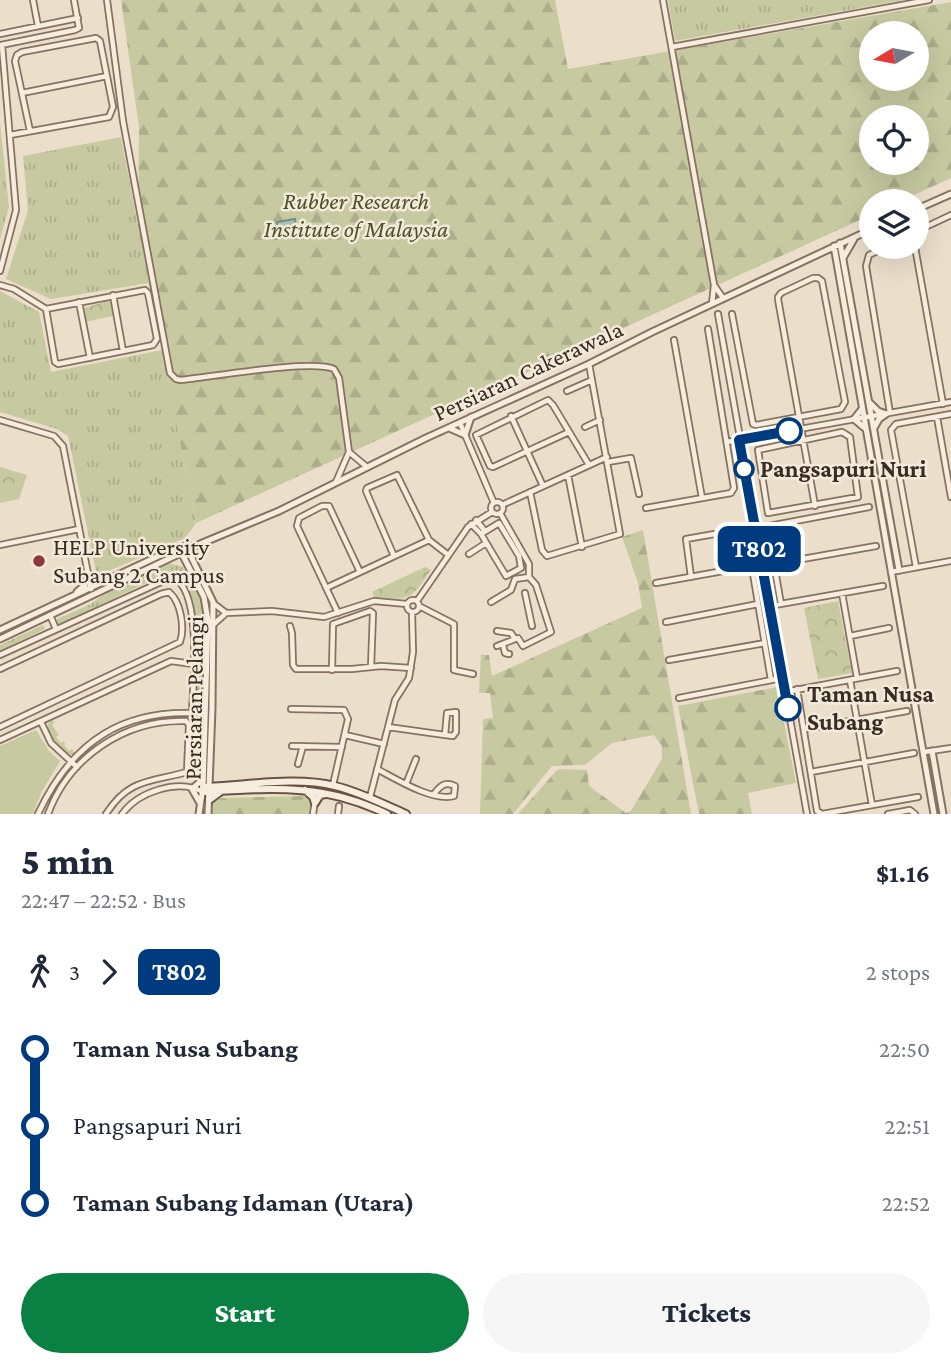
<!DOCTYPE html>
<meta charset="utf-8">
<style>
body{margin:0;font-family:"Crimson Pro",serif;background:#f6f6f7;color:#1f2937;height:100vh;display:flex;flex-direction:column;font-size:26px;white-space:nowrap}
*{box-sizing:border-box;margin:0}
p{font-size:23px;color:#747a83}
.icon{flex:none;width:38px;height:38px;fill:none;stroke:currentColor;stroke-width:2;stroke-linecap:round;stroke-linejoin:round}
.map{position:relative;height:814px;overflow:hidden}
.drawer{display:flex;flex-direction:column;background:#fff;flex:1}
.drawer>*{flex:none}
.badge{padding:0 14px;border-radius:10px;font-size:24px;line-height:46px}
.needle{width:46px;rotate:260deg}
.buttons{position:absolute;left:859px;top:21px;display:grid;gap:14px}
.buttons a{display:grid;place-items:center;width:70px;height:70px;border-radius:50%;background:#fff;box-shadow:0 7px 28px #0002;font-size:35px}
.map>.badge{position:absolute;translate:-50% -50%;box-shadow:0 0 0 4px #fff}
.legs{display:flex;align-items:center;gap:10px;height:77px;padding:0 21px;font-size:23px}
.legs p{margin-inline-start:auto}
.headline{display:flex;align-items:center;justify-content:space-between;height:119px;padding:0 21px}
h1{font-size:38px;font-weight:800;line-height:52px}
.primary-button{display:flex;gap:14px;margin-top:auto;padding:14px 21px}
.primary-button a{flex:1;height:80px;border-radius:42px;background:#0b8043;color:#fff;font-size:28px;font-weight:800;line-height:80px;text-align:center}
.primary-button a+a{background:#f6f6f7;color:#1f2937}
ul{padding:0 21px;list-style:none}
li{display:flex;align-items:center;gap:24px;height:77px;font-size:26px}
li i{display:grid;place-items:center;width:10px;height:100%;margin:0 9px;background:currentColor}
li i::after{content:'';width:18px;height:18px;margin:-9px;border:5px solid;border-radius:50%;background:#fff}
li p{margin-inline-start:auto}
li:first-child i{background:linear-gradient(#0000 50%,currentColor 0)}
li:last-child i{background:linear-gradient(currentColor 50%,#0000 0)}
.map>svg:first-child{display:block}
.grass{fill:url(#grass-tufts)}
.forest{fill:url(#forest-firs);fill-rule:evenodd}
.park{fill:url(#park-crowns)}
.garden{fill:#c7c9a0}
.water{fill:#abc0b8;stroke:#728e85;stroke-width:2}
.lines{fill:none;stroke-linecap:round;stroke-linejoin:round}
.minor-casing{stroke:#877261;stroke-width:8}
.tertiary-casing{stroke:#877261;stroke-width:9}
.secondary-casing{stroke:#695344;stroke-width:10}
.minor{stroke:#f6edde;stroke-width:4.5}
.tertiary{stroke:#f6edde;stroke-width:5}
.secondary{stroke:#f6edde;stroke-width:6}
.line-1-casing{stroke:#fff;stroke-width:16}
.line-1{stroke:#003b80;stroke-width:10}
.stop-1-dot{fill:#fff;stroke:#003b80;stroke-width:3.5}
.poi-dot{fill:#90373e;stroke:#f3eada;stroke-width:2.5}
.labels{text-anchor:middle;stroke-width:5;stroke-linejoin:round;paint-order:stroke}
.park-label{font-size:24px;font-style:italic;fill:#4c532b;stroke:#f3eada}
.street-label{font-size:24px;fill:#392c23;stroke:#f3eada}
.stop-label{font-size:24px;font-weight:bold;fill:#392c23;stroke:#f3eada;text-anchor:start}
.poi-label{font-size:24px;fill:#392c23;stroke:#f3eada;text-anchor:start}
</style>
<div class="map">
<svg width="951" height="814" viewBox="0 0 951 814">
<defs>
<pattern id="grass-tufts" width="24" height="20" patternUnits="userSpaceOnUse" patternTransform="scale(1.75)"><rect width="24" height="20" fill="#c7c9a0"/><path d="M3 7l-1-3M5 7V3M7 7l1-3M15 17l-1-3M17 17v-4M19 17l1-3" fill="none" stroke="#acad8a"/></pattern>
<pattern id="forest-firs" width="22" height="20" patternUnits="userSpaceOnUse" patternTransform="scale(1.75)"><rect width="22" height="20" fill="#c7c9a0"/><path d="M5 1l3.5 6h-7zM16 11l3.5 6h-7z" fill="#acad8a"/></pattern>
<pattern id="park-crowns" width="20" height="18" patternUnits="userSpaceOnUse" patternTransform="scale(1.75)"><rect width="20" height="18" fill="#c7c9a0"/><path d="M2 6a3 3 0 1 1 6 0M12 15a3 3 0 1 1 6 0" fill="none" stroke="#acad8a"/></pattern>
</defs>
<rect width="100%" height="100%" fill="#ebdfcb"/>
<!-- grass -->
<path class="grass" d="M668,0H904L675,41Z
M0,123L9,207L0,239Z
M121,137L149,283L51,299L6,279L28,210L23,156Z
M0,291L39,312L51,372L162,350L196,523L185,538L97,576L68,436L57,429L0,412Z
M169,563L183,567L204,605L205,621L199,710H196C198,666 204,617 181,577L168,574L163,575L58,625L57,623V619L91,604L108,591Z
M43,625L45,629L0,651V645Z
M53,720L54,723L52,725L59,735L56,737L61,743L63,741L65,743L64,745L69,751L72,749L75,753L72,755C59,754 52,740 47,729L49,722Z"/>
<!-- forest -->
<path class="forest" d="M121,0H555L568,69L951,2V178L901,201H872L871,215L196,523L138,231L139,127ZM872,33H917V79H872ZM872,117H917V163H872Z
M643,530L691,814H518L556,771L560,769L587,770L589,786L626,813L631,811L662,759V746L654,735L612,743L585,765L552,766L513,814H480L483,719L493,718L490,693H479L481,655H489L492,676L642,608L638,583L622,537Z
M777,687L796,783L748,793L752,814H699L678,706Z
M304,796L311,803L310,814H211L213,802L222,798Z"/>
<!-- park -->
<path class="park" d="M108,301L111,303L113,316L85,322L84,308Z
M0,467L27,475L19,499L0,503Z
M425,567L431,570C410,600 412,600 375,598L372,592Z
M838,601L852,673L818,679L804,608Z"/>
<!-- garden -->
<path class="garden" d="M36,730L49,751L60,761L41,793L33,814H0V746Z"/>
<!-- water -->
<path class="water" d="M295,219L297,236L274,239L277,222Z"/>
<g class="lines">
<defs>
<path id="minor" d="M33,0L38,26
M107,0L123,121L170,373L176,379L181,380C211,377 311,359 334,369L339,378L349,452L336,482
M663,0L714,285L712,304
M0,34L78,18
M1,45L75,30L79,28L74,0
M672,47L929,0
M22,93L107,76
M10,135L109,117L113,107L100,41L96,38L22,52L17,55L15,61L30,131
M917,231L951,215
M886,247L869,255L866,266L890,413
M915,247L943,404
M0,271L16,210L2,45
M0,285L14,289L46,309L145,290L148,293L157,339L153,345L58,364L55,362L46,309
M714,285L723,298
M113,295L123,351
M79,302L90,358
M718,314L807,814
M732,314L753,424L756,425L841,409L845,402L822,281L818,278H813L781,293L778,297V299C790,368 803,437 815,506
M674,340L702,498
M567,391L592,380
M511,416L543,486
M937,417L951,497
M0,420L54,436L63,446L91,589
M460,423L494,503
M585,427L600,420
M569,432L493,467L490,466L476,435L548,400L553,405L589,465
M842,432L850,437L858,497L768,513L758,450Z
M727,442L951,402
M349,452L367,467
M608,462L631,458L639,494
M568,475L582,547
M530,492L542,550L547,556L620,534L589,364
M491 508a6 6 0 1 1 12 0a6 6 0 1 1-12 0Z
M502,505L607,457
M646,508L731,493L734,488L708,329
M500,513L529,564V577
M476,520L485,531
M471,524L481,534L506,576L521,568L519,556L499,523L481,534
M0,545L79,529
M469,554L486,543
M394,556L366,491L367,488L397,475L429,540L447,554
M774,564L876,546
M916,567L891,430L896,424L951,414
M891,572L951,561
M691,577L686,539L743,529L746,532L771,680
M656,583L751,566
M326,588L429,540
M525,593L532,626
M842,593L857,678
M407 606a6 6 0 1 1 12 0a6 6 0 1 1-12 0Z
M417,601L468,527L492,512
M491,602L511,590L515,579L529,577
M213,603L226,613
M781,604L768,530L769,526L869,507
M419,606L454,624V670L473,674
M769,606L883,586
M226,613L272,611L324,617L374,601L407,604
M338,613L297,526L299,518L322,506H329L360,572
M50,615L56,629
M666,622L758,604
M214,624L225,614
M290,626L292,633L293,665L296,669H352L381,666L411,668
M497,631L511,633L515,639
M850,636L889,628
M503,645L505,653L509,654
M497,646L518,638L523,646L551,632L536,585L529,577
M0,655L172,577C203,589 193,684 192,713
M669,660L765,643
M0,669L161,594L169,592C181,602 185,628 180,642L0,727
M332,670L333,624L370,611L373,613L371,667
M850,680L872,805
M797,689L817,811L822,814
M785,692L897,671
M679,698L782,678
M291,709L344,710L348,719L333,785
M41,722L51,743L77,767
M388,727L445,735L453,736L456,732V712L447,713L445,735
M804,729L907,711
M345,735L384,744
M0,740L171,661L193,664
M292,746L342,747
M924,752L951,748
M298,764L303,746
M377,769C396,779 433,802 454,796L455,786C445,781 440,786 434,794
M811,772L914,753
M406,784L416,759
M370,797L395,700L409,678L413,652L412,612
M38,814C72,741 124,707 205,714
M48,814C69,757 125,719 186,721L189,725L187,772C151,782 129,778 106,814
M122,814C138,792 178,778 203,792
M313,814L315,801
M338,814L339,806
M822,814L918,797
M888,814L910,810L915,814"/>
<path id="tertiary" d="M917,209L951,194
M840,243L899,570
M834,246L934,814
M843,258L854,239
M870,403L878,411L886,414L879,419L874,428
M862,409L854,419L866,429
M449,428L465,435L471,417
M186,546L213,602L212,708L208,814
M179,548L204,597L208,621L203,787L199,814
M77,592L85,585L88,573
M0,630L165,553L189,545
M0,639L200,544L279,511L426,438L589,364L652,332L872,229
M932,751L943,814
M200,803L192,789L203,779"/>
<path id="secondary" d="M203,787C244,786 294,776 335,786C360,792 383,804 406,814
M305,790L313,797L315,803L320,795L326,794
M203,792C272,788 323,783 387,814
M209,800L220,792"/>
</defs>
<!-- minor casing -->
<use href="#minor" class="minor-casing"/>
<!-- tertiary casing -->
<use href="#tertiary" class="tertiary-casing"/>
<!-- secondary casing -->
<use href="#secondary" class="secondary-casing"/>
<!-- minor -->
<use href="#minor" class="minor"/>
<!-- tertiary -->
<use href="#tertiary" class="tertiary"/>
<!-- secondary -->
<use href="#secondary" class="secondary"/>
</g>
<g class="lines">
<defs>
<path id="line-1" d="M788,708L739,440L789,431"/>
</defs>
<!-- line-1 casing -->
<use href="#line-1" class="line-1-casing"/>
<!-- line-1 -->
<use href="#line-1" class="line-1"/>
</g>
<!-- markers -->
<g class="stop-1-dot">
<circle cx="789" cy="431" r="12"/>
<circle cx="744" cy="469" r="9"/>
<circle cx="788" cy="708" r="12"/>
</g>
<circle class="poi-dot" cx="39" cy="561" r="7"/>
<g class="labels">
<!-- park labels -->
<g class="park-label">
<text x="356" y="209">Rubber Research<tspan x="356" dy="28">Institute of Malaysia</tspan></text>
</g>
<!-- street labels -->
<g class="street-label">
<text transform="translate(528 371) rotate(-25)" y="8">Persiaran Cakerawala</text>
<text transform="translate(194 698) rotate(-89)" y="8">Persiaran Pelangi</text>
</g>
<!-- stop labels -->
<g class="stop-label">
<text x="760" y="477">Pangsapuri Nuri</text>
<text x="807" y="702">Taman Nusa<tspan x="807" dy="28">Subang</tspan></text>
</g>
<!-- poi labels -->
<g class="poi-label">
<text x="53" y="555">HELP University<tspan x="53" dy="28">Subang 2 Campus</tspan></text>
</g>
</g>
</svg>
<div class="buttons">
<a><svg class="needle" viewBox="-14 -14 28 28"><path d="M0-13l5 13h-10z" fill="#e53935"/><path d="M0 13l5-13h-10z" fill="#747a83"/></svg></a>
<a><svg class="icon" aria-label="locate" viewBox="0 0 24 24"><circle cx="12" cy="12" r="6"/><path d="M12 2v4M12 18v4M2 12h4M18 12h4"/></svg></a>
<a><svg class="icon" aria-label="layers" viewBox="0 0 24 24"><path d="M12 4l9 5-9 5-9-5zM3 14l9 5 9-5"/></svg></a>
</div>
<b class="badge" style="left:759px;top:549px;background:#003b80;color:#fff">T802</b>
</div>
<section class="drawer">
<div class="headline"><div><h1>5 min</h1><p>22:47 – 22:52 · Bus</p></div><b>$1.16</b></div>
<div class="legs"><svg class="icon" aria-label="walk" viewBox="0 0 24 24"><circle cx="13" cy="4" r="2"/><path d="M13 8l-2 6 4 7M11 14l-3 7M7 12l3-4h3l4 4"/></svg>3<svg class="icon" aria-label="forward" viewBox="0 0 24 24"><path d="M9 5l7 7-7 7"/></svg><b class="badge" style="background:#003b80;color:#fff">T802</b><p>2 stops</p></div>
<ul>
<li><i style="color:#003b80"></i><b>Taman Nusa Subang</b><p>22:50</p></li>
<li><i style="color:#003b80"></i><span>Pangsapuri Nuri</span><p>22:51</p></li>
<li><i style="color:#003b80"></i><b>Taman Subang Idaman (Utara)</b><p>22:52</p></li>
</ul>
<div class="primary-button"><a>Start</a><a>Tickets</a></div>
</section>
